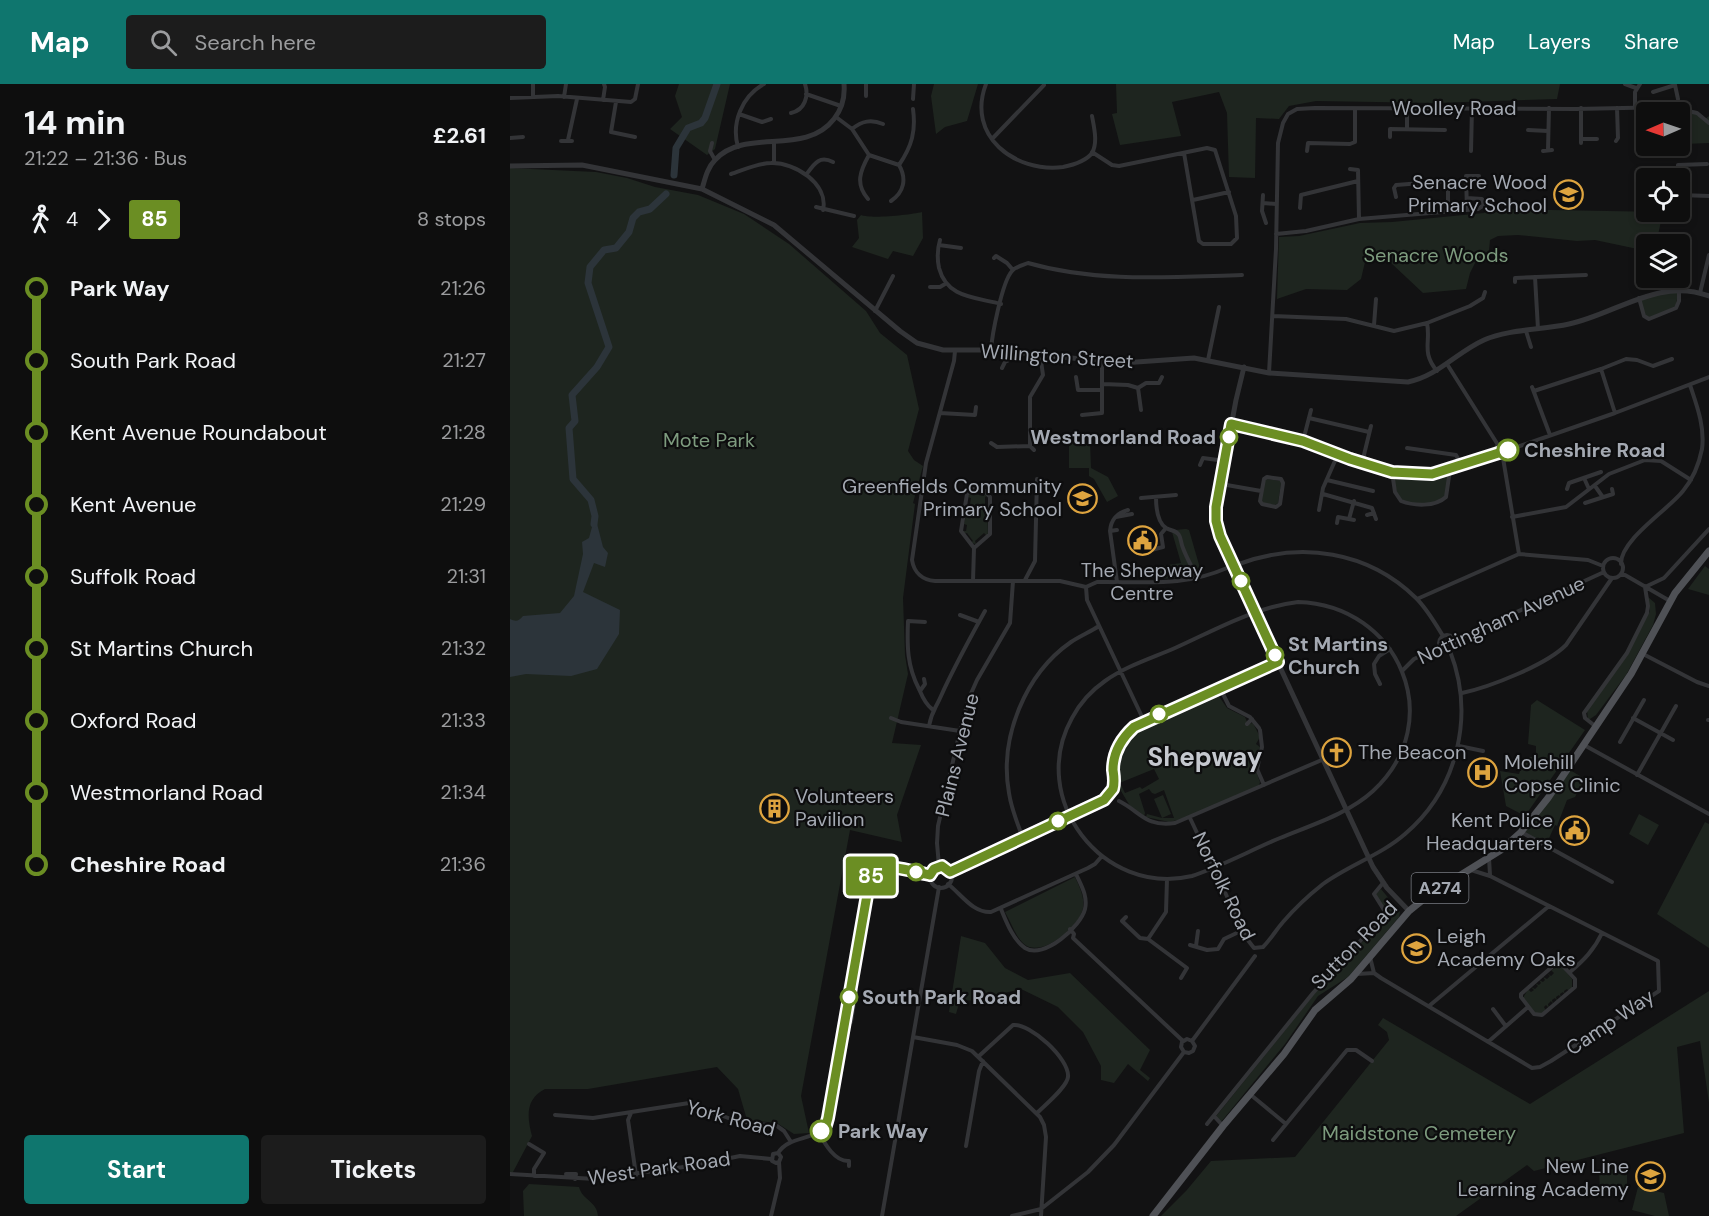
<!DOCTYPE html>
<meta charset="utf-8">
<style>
body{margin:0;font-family:"DM Sans",sans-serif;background:#1c1c1c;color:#f1f3f6;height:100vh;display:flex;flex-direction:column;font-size:22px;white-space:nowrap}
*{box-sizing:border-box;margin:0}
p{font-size:20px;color:#9b9c9e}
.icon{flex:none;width:33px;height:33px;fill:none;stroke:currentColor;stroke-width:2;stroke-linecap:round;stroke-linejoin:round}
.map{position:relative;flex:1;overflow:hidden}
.side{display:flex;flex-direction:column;background:#0e0e0e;width:510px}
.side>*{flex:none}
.badge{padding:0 12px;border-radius:4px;font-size:21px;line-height:39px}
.needle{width:39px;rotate:268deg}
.controls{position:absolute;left:1126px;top:18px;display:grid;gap:12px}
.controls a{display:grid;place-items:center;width:54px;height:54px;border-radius:6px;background:#0e0e0e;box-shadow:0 3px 9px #0003,0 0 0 2px #2e2e2e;font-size:30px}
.map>.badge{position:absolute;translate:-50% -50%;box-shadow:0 0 0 3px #fff}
.legs{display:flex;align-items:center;gap:9px;height:66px;padding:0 24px;font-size:20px}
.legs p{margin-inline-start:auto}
.head{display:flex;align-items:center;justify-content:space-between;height:102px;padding:0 24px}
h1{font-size:33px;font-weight:700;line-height:45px}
.primary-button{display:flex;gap:12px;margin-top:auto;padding:12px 24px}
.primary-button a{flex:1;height:69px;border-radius:6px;background:#0f766e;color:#fff;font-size:24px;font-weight:700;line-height:69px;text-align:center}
.primary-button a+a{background:#1c1c1c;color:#f1f3f6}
ul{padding:0 24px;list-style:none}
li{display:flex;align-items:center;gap:21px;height:72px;font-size:22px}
li i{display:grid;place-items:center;width:9px;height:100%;margin:0 8px;background:currentColor}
li i::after{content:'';width:15px;height:15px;margin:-8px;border:4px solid;border-radius:50%;background:#0e0e0e}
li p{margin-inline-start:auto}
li:first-child i{background:linear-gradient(#0000 50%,currentColor 0)}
li:last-child i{background:linear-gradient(currentColor 50%,#0000 0)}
header{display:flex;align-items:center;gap:36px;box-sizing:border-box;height:84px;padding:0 30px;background:#0f766e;color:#fff}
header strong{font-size:28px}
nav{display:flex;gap:33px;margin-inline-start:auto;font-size:21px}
.search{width:420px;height:54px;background:#1c1c1c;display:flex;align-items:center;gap:15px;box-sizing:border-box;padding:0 21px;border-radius:6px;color:#9b9c9e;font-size:22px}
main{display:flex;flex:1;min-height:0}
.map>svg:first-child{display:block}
.green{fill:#1e251f}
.water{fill:#2c343a}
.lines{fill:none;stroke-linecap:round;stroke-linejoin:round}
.river{stroke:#2c343a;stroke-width:7}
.minor{stroke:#333437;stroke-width:4}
.tertiary{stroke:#333437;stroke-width:5}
.primary{stroke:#4f5156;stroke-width:7}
.line-1-casing{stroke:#fff;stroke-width:14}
.line-1{stroke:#6b8e23;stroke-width:9}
.stop-1-dot{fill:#fff;stroke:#6b8e23;stroke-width:3}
.labels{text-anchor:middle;stroke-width:4.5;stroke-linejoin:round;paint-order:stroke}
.shield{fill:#0d0d0e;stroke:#777a81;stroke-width:1.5}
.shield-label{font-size:18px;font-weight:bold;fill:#a4a9b2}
.street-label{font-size:20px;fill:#a4a9b2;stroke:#0d0d0e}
.poi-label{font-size:20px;fill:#a4a9b2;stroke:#0d0d0e;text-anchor:end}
.park-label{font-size:20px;fill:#7d9b7e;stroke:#0d0d0e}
.stop-label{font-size:20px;font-weight:bold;fill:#a4a9b2;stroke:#0d0d0e;text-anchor:start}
.district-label{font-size:26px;font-weight:bold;fill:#c5c8cf;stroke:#0d0d0e}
</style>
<header>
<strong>Map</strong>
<div class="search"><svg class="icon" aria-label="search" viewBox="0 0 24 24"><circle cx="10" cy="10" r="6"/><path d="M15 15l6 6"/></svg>Search here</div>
<nav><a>Map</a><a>Layers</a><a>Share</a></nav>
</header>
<main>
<section class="side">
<div class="head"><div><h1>14 min</h1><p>21:22 – 21:36 · Bus</p></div><b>£2.61</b></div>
<div class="legs"><svg class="icon" aria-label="walk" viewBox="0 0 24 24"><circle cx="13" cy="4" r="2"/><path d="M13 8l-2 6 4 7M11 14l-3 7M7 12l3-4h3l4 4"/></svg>4<svg class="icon" aria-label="forward" viewBox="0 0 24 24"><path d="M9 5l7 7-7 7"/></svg><b class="badge" style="background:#6b8e23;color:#fff">85</b><p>8 stops</p></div>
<ul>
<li><i style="color:#6b8e23"></i><b>Park Way</b><p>21:26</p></li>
<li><i style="color:#6b8e23"></i><span>South Park Road</span><p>21:27</p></li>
<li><i style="color:#6b8e23"></i><span>Kent Avenue Roundabout</span><p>21:28</p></li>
<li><i style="color:#6b8e23"></i><span>Kent Avenue</span><p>21:29</p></li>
<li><i style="color:#6b8e23"></i><span>Suffolk Road</span><p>21:31</p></li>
<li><i style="color:#6b8e23"></i><span>St Martins Church</span><p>21:32</p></li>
<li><i style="color:#6b8e23"></i><span>Oxford Road</span><p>21:33</p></li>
<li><i style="color:#6b8e23"></i><span>Westmorland Road</span><p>21:34</p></li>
<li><i style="color:#6b8e23"></i><b>Cheshire Road</b><p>21:36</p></li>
</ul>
<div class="primary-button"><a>Start</a><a>Tickets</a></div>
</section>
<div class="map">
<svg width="1199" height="1132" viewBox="0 0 1199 1132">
<rect width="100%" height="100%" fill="#121213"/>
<!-- green -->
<path class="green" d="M169,0H220L205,65L197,71L160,45L172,33L165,12Z
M424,0H468L457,37L435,43L426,50L421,12Z
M606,0H1050L1047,15L925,19L806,17L779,22L769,35L746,34L745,94L719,93L717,29L709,8L662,18L671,52L610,61L602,30L607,29Z
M1175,25L1195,35L1199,32V59L1174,60Z
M0,84L86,88L117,94L145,103L188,111L234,130L279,160L356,227L370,249L397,271L409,325L398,367L404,376L413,382L403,419L405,420L393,514L395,571L398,590L382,659L411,661L387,731L392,758L340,746L291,1012L299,1049L284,1050L267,1039L237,1036L228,1005L207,983L78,1005H35C15,1015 17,1033 22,1052L3,1088H0Z
M980,125L1153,128L1146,160H1137V167L1085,156L1067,157L1008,151L988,152L980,156L978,177L965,179L960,189L956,205L913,209L880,178L868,176L855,178L851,195L837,206L796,205L767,215L769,153L789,152L850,139L882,138L974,129Z
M412,128L413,154L403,172L383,167L378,175L342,163L349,154L347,136L351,131C361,135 400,131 412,128Z
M1168,206L1166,224L1163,227L1136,235L1129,214Z
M559,358H580L581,384L598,393L608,412L597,418L584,395L579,392V384H559Z
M940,386L936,413C921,421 902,423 888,413L882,388L910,391Z
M758,395L770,397L771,399L768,419L765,421L753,419L751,417L755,396Z
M464,407V410L474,412L475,408L478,412L475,413V423H477L478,450L476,451L474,449L465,457L466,460L460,459L463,457L457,449L454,450L453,447H456L457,441L454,440L458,421L460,420L461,414L458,413L459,408Z
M676,445L679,446L692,491L677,494L646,495L644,483L671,479L662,448L665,446Z
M1195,482L1199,485V511L1178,505Z
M1138,513L1145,519L1146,530L1143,541L1116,591L1086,631L1080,635H1078L1077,627L1119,568L1140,527Z
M706,608L717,624L735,633L738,640L743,639L750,653L746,660L750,663L745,684L750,698L749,702L673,735L659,738L636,733L637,730L652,734L644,715L653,711L661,730L652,734H664L654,706L645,710L642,709L639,705L629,710L635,729L634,732L620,722L608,702L611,701L615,709L630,703L632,705L649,695L644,685L607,700C602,656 623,645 659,629C675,622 690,615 706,608Z
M1027,616L1075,646L1015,732L996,722L990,687L1009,690L1014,673H1026V662L1018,660L1021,621Z
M1060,686L1075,695L1065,713L1057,716L1047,742L1045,741L1036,761L1016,749V747L1058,687Z
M1129,730L1149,741L1138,761L1119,750Z
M1195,738L1199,740V864L1147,830Z
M565,793C569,802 575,813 573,824C570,842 532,875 514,860C505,852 501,838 495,828Z
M871,805L890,828L889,833L838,893L808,912L775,960L711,1038L706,1033L707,1031L805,909L841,868L875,838C879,827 871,820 865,811Z
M451,852L475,859L495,884L518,896L560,889L640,966L630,986L640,994L638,997L618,980L604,999L591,996V982L573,948L548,923L511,905L486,911L472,917L450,916L446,930L439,928Z
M1046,883L1053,884L1062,895V904L1059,907L1057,905L1054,907L1055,911L1053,908L1050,910L1051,914L1049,911L1046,913L1047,917L1045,914L1042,916L1043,920L1041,917L1038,920L1039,924L1036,921L1034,923L1036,927L1033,929L1025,930L1013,914L1018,905L1021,908L1024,906L1021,903L1025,905L1028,902L1025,899L1029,901L1031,899L1029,896L1033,898L1035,896L1033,893L1037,895L1040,892L1037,889L1041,892L1044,889L1041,886Z
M1199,907V1019L1190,957L1167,963L1174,1049L1024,1087L1017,1081L946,1132H651L676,1107L701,1077L785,1073L879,956L877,948L868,941L873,934L1020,1020Z
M1117,1085V1106L1090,1107L1089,1086Z
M19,1100L69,1103C72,1116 87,1117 88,1132H14L13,1107Z
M1128,1103L1154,1109L1159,1132H1145L1122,1126Z"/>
<!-- water -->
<path class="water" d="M85,432L93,463L98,469L95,483L84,479L73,508L110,526L109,550L87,585L61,592L16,590L0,593V535C6,538 9,537 13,532L50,529L64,512L73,470L72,458L79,454Z"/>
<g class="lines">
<!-- river -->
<path class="river" d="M164,91L166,64L178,44L191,39L195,34L207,0
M84,440L85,432L81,416L63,395L59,344L65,337L62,311L87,283L99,263L78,199L80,183L94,166L106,164L119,148L123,134L129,128L140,125L156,110"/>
<!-- minor -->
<path class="minor" d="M23,0V13
M356,0V12
M476,0C456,52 505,89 553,83C563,81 576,77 582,69C588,59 584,43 582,32
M1115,0L1126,4
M1165,1L1168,15
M1143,8L1165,1
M296,10L331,22
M54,13L56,0
M0,14L48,12L121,18L125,15L128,0
M403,15L404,0
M93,16L95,3L94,0
M106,18L101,48L125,53
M1125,23V8L1130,0
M897,24V45
M1071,24V59
M281,29C295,26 299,12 295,0
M229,30L252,38L261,35
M326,33L342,45L359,71L389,81C397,95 394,108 381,117
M342,45C352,37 361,35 373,40
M1018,46L1038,47
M880,53V45L935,46
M0,54L13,53
M482,55L534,1
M1071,55H1087
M58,56L67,15
M51,57H62
M1106,57L1108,54L1107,24
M264,58V79
M202,59L200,67L205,76
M228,63C221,39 232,12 254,0
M1038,66L1039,24
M797,67L798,59L840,60L845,58V25
M961,67L962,24
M1033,67L1042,66
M582,68L602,81L609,82L697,64L705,66L726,132L727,154L721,160H693L689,157L674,69
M389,81C402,62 406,47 403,25
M840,85L848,86L849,135
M221,90C233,86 248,79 261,79C285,78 319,100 313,126
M296,91C304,80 309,71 323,78
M1167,94L1168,81L1197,80
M753,111L752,127L756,139
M1170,111L1199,112
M886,113L884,104L886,101L938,97V127
M358,115C345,100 350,87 359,71
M683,116L719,108
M753,119L766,120
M306,123L344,132
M790,124L791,111L848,97
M957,126L956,92H969
M766,150L796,147L849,135L968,125L974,121L972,115L957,114
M430,156C427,166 427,174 429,184C437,214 464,213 491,220
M429,161L451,164
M484,174L486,172L497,179L503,186
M1025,193L1028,245
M1005,198V194L1076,191
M420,203H430L435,200
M1190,209L1199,171
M1129,214L1134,232L1139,235L1166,224L1169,217V207
M365,227L383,192
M763,232L836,235L884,247L917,239L960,222L973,214L975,208
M917,239C921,258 911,268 927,287
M864,241L866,215
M1016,247L1021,263
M481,266C482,251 492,198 502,187C505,183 513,181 518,179C588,199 660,193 732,191
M445,267L444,277L416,379L402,476C404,489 413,496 425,497H550L576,503L587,498C635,497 671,504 717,484
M698,276L709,223
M937,280L988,361
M492,284L495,278L505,273L506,268
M1091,285L1116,275L1127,276L1143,282L1162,275
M759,289L766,165L768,59L773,39L778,30L787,25L805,24L1066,25L1160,23L1187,29L1199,39
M566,293L568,306H591
M593,300L618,301L628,304L636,299H649L652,293
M1022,303L1040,351
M628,304L631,326
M1024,307L1091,285L1105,329
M430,329L465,331L466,323
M572,331L592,329V278
M799,334L859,348
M721,340L793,357L871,386L910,391L923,390L952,382L1105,329L1199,293
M793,357L801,326
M481,359L487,363L520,362
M897,364L946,371L952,382
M524,366L520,362V313L533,291L530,270
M984,367L988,361H996
M992,368L1009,470
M852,379L861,342
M690,381L693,374L715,377
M882,388L885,408L891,417C904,422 925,423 936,413L940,386
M757,393L771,395L773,399L770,420L766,423L752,420L750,417L754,395Z
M1074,394L1079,405
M817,396L863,407
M711,400L751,407
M1085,402L1092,412
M1057,405L1059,399L1091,388
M813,410L862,424L866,435
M646,413C646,423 647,438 656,444C661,447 666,446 669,451C671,454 671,460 673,464C677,475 683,484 687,495
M631,414L666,411
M1075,419L1103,410L1102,405
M809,426L813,404L828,370
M857,431L864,429
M606,433L622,430
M1002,433L1056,423L1099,390L1135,376L1151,377L1181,396
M839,435L844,417
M827,439L828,433L844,436
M607,446L600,447L607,498
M600,447C601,435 607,429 618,426
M641,466L653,463L651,450L656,444
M1093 484a10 10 0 1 1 20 0a10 10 0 1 1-20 0Z
M729,480C791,457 858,467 906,514C917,525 925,539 933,552
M1111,480C1110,456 1158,426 1173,407C1183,395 1189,380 1192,365C1195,343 1187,322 1180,301
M1110,491H1115L1160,517
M515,496L525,477L527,395
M463,497L464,464L451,447L457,410L462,405L475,407L480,413V450L464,464
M576,503L577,516L634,637
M907,515L1009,470L1078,476L1093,482
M788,518C889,521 939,637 863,707C838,730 801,741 770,754C741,766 712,782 682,792C593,813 517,715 562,634C570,619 582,606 595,597C616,582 642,574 665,564C705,546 745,523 788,518Z
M450,531L469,538
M415,538L398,537C397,562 397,582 409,605C412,612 415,620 422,625
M929 559a8 8 0 1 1 16 0a8 8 0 1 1-16 0Z
M1133,570L1187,598L1199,602
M892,587L904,575L1094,488
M870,600L865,590L864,580L869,572L880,565
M710,604L719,622L740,633L749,644
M410,607L415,600L414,595
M952,609C980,603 1036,581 1056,561L1102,494
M381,634L391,638L450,647
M1123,634L1163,656
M1198,636H1199
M737,640L742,635
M419,642C422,626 425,626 431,612C444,583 459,556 475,527
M1085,642L1075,634L1074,629L1117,569L1137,529L1138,522L1135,503L1154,494L1199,445
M750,646L752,663L747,685L754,701
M1110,658L1134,616
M1074,661L1199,730
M949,662L973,667
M1127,691L1166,622
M609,717C631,728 635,743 665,739L814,675
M680,734L737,855L744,864L753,863C761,855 766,846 773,838C785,824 799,811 813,800C839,781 871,771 895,750C948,705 965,631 940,567
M1011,748L1102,798
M511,749C506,736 501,723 499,709C489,654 515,590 561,558C570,552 580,548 589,542
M979,774L980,791
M429,782L427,759L428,742L450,647L459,614L467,596L500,539L503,497
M420 793a11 11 0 1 1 22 0a11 11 0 1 1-22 0Z
M440,788L597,714C607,704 603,694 604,681C605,664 614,650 628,640L768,578
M438,800C452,811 463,829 481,828L578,784L585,780L592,772
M491,825C496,837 503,856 515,864C534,876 571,842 575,825C578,812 571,801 566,790
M616,833L612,837L630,854L638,855L656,828L657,795
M560,845L564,850L563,854L673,957
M638,855L677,884L671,894
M680,861L697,866L708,865L714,855L733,846
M686,862L688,847
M860,873L864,889L871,894L1022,984L1030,983L1041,977L1149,907L1148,877L980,792L961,786
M1051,880L1065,895V903L1032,931L1024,930L1011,913V910L1043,882Z
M1060,888C1074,876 1084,866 1092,849
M847,890L864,889
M336,905L346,906L341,938L331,936Z
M919,922L1039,822
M983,925L995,941
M403,953L447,961L462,967L530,1033L534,1041L536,1053L531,1132
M682,957L677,955L672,958L671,963L674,968L679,969L683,967L685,962L682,957L745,872
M978,958L1018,923
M469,972L503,941C520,939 560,975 558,993C557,1003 535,1021 527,1029
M741,1011L776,1040
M121,1029L118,1036L126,1091
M45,1031L83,1034L179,1019L226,1037L267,1042L274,1047L281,1058
M704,1032L713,1042
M697,1040L803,909L853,854L874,835V826L864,810L873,799
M309,1049C315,1060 325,1078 339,1077V1082
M763,1056L837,966H846L862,977
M19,1060L34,1069L24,1085V1092
M456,1062L469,987L473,977
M268,1069C280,1050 308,1058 318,1038L362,790L366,785L373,783L420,791
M0,1090L85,1095L181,1082L230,1072L261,1075
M56,1090H66L65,1095
M261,1132L270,1094L269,1078L271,1073L268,1069L263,1070L262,1077L266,1079L269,1078
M372,1132L429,803
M502,1132L531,1125L578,1088L604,1061L674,968"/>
<!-- tertiary -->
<path class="tertiary" d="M0,82L72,81L192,105L264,141L390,247L407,259L433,266H481L612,279L684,274L759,289L898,298C928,292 947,268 974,256C999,245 1032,246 1059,240C1106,230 1149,193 1199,212
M192,105C195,95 197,84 205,76C235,43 295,73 324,35C332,25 335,12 334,0
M734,283L726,316L706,423V437L709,452L863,783L877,804L899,827"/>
<!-- primary -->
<path class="primary" d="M643,1132L713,1042L774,970L805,926L841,895L899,827L920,810L991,766L1011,748L1038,714L1121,590L1165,509L1199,467"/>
</g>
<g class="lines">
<defs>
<path id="line-1" d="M311,1047L316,1041L318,1034L357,811C358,804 359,793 363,787C372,777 408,789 420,791L424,785L432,782L440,788L594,716L603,705C605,698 604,693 603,686C603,669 612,654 624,643L768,578L710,452L706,437V423L721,340L793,357L840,375L882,388L922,390L998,366"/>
</defs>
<!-- line-1 casing -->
<use href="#line-1" class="line-1-casing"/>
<!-- line-1 -->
<use href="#line-1" class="line-1"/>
</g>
<!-- icons -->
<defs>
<symbol id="school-ring" viewBox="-11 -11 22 22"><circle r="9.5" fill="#0d0d0e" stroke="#dea43f" stroke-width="1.5"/><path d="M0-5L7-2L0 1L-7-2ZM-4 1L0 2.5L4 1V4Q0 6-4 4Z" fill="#dea43f"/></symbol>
<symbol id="civic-ring" viewBox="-11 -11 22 22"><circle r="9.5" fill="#0d0d0e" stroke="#dea43f" stroke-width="1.5"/><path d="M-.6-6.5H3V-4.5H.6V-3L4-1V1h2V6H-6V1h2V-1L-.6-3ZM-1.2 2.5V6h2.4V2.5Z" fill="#dea43f"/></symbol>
<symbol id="church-ring" viewBox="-11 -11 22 22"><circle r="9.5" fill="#0d0d0e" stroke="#dea43f" stroke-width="1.5"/><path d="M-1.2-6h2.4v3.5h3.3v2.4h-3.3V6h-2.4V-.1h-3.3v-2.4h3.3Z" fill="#dea43f"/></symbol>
<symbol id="hospital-ring" viewBox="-11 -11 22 22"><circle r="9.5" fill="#0d0d0e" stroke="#dea43f" stroke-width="1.5"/><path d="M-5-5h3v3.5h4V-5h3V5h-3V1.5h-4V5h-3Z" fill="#dea43f"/></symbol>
<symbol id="building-ring" viewBox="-11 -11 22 22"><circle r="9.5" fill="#0d0d0e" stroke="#dea43f" stroke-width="1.5"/><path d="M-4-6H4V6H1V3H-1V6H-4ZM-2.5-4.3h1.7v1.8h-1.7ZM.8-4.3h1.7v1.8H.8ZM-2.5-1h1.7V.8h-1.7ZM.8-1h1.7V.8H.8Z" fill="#dea43f"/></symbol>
</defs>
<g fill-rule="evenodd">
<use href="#school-ring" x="1042" y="94" width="33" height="33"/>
<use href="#school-ring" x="556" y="398" width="33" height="33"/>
<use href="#civic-ring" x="616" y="440" width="33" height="33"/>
<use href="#church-ring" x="810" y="652" width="33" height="33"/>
<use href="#hospital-ring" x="956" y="672" width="33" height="33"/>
<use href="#building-ring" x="248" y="708" width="33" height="33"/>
<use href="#civic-ring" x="1048" y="730" width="33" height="33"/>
<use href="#school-ring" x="890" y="848" width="33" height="33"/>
<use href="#school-ring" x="1124" y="1076" width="33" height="33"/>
</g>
<!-- markers -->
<g class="stop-1-dot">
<circle cx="719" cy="353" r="8"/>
<circle cx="998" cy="366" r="10"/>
<circle cx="731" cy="497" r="8"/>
<circle cx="765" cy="571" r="8"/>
<circle cx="649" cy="630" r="8"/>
<circle cx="548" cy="737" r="8"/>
<circle cx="406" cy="788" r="8"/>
<circle cx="339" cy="913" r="8"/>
<circle cx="311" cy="1047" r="10"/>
</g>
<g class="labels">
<!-- shield labels -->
<rect class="shield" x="901.5" y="789" width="57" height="30" rx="4.5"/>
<g class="shield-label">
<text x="930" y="810">A274</text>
</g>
<!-- street labels -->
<g class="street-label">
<text x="944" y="31">Woolley Road</text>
<text transform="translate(547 272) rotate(4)" y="7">Willington Street</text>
<text transform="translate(991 536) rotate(-25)" y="7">Nottingham Avenue</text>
<text transform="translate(447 671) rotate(-76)" y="7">Plains Avenue</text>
<text transform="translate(714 802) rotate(64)" y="7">Norfolk Road</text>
<text transform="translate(844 861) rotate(-46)" y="7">Sutton Road</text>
<text transform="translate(1100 938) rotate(-34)" y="7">Camp Way</text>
<text transform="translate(221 1034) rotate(15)" y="7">York Road</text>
<text transform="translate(149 1084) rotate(-8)" y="7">West Park Road</text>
</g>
<!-- poi labels -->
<g class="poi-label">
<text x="1037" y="105">Senacre Wood<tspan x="1037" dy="23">Primary School</tspan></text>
<text x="552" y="409">Greenfields Community<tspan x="552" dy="23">Primary School</tspan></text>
<text x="632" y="493" text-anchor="middle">The Shepway<tspan x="632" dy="23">Centre</tspan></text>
<text x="848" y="675" text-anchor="start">The Beacon</text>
<text x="994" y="685" text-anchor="start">Molehill<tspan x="994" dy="23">Copse Clinic</tspan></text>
<text x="285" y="719" text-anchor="start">Volunteers<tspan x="285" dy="23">Pavilion</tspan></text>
<text x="1043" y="743">Kent Police<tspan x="1043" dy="23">Headquarters</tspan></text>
<text x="927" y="859" text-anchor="start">Leigh<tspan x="927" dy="23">Academy Oaks</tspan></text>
<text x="1119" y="1089">New Line<tspan x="1119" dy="23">Learning Academy</tspan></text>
</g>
<!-- park labels -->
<g class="park-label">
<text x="926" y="178">Senacre Woods</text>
<text x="199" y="363">Mote Park</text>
<text x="909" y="1056">Maidstone Cemetery</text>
</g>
<!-- stop labels -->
<g class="stop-label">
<text x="706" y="360" text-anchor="end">Westmorland Road</text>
<text x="1014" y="373">Cheshire Road</text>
<text x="778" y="567">St Martins<tspan x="778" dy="23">Church</tspan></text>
<text x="352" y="920">South Park Road</text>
<text x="328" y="1054">Park Way</text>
</g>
<!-- district labels -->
<g class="district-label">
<text x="695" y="682">Shepway</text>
</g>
</g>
</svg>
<div class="controls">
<a><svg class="needle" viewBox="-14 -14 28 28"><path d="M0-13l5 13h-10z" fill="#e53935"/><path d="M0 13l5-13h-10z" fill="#9b9c9e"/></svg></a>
<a><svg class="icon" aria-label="locate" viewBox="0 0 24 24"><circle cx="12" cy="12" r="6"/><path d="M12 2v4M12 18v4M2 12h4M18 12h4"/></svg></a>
<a><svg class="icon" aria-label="layers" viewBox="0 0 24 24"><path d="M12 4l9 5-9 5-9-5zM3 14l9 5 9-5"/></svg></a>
</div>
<b class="badge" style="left:361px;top:792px;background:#6b8e23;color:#fff">85</b>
</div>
</main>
